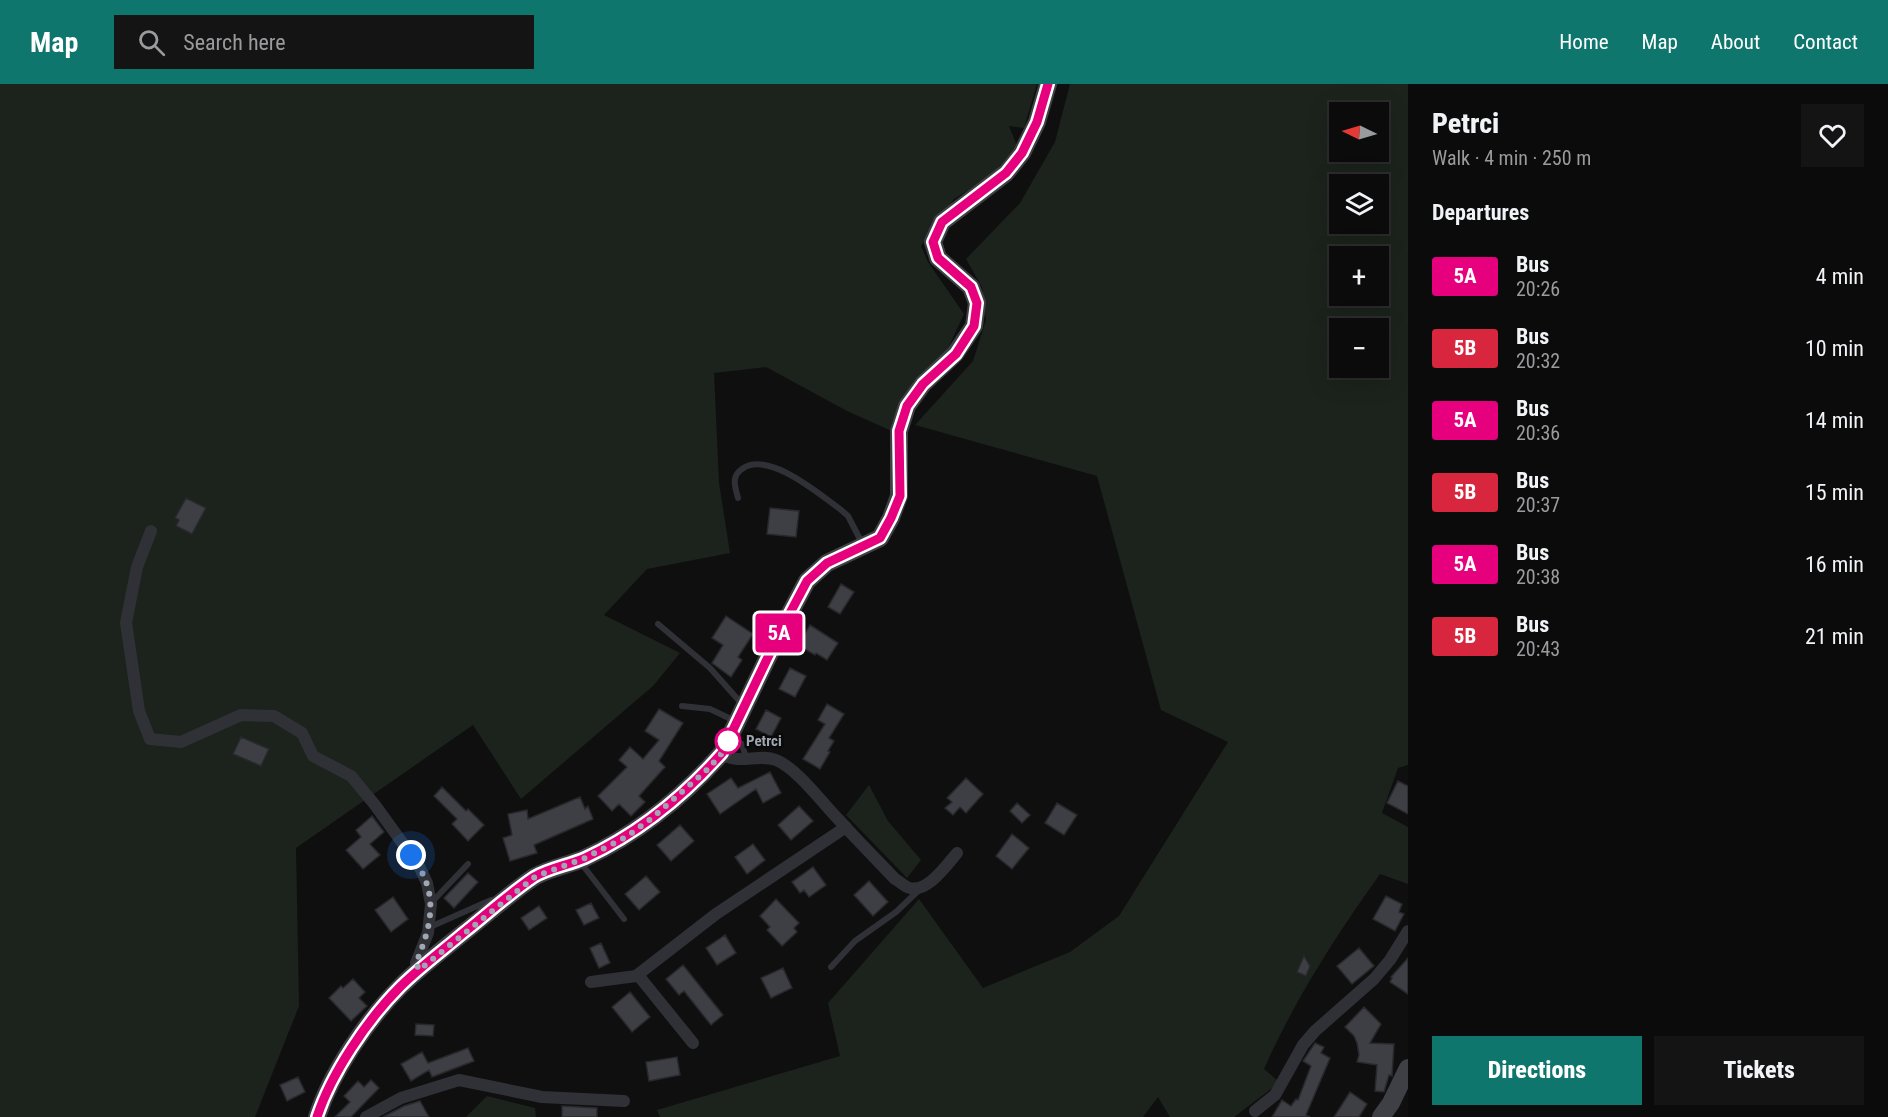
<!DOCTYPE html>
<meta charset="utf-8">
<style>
body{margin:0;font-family:"Roboto Condensed",sans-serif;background:#141415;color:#f1f3f6;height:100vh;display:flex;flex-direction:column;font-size:22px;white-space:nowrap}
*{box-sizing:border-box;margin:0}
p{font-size:20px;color:#9a9b9d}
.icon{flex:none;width:33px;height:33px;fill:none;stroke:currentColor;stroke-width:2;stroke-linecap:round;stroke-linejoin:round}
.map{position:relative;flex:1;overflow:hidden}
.sheet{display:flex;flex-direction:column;background:#0b0b0c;width:480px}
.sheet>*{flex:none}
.badge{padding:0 12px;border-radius:4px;font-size:21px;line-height:39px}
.needle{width:39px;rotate:275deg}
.tools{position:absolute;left:1329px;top:18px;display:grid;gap:12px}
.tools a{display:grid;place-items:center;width:60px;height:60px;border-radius:0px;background:#0b0b0c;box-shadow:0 6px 24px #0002,0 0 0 2px #2b2b2d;font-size:30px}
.you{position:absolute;width:30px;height:30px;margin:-15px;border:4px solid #fff;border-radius:50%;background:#1a73e8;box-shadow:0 0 0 9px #1a73e833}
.map>.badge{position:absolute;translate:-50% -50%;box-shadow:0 0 0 3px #fff}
h2{padding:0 24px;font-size:22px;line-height:54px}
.round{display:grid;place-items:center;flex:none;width:63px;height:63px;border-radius:0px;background:#141415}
.headline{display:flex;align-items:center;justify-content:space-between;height:102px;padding:0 24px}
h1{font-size:28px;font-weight:800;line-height:45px}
.cta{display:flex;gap:12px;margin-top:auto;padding:12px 24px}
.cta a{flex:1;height:69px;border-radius:0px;background:#0f766e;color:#fff;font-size:24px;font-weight:800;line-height:69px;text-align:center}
.cta a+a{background:#141415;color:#f1f3f6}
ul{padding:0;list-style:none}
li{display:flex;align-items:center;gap:18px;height:72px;padding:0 24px}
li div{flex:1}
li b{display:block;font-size:22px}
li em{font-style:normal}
li .badge{min-width:66px;font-weight:700;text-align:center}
header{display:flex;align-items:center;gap:36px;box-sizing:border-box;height:84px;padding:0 30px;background:#0f766e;color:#fff}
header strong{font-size:28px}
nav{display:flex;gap:33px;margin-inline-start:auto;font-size:21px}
.search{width:420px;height:54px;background:#141415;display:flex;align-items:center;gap:15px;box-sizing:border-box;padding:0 21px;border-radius:0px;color:#9a9b9d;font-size:22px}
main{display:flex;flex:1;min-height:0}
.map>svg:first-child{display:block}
.green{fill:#1b231c;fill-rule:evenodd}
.building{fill:#3e3f44;stroke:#29292d;stroke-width:1.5}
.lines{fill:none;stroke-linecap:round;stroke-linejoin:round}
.lane{stroke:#303136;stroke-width:6}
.street{stroke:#303136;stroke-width:12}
.secondary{stroke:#3e4046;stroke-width:18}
.line-casing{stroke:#fff;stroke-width:14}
.line{stroke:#e6007e;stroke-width:9}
.walk{stroke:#9fa7b2;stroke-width:6;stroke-dasharray:0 10.8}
.stop-dot{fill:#fff;stroke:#e6007e;stroke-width:3}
.labels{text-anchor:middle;stroke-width:5;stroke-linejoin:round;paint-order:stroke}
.stop-label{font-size:15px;font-weight:bold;fill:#9fa7b2;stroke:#0a0a0b;text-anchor:start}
</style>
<header>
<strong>Map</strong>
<div class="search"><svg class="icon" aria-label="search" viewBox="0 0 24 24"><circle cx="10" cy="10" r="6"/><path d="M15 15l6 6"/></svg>Search here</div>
<nav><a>Home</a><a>Map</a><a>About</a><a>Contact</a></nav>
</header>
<main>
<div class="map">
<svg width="1408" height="1033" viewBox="0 0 1408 1033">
<rect width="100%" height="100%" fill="#0f0f10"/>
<!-- green -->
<path class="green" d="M0,0H1037L1024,44L1009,42L1017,62L990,93L954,115L921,162L928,178L964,230L943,275L894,348L847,327L766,283L714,289L719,399L730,469L647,485L604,531L680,569L653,602L521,715L473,641L296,764L299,922L255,1033H0Z
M1070,0H1408V681L1398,684L1382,729L1408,743V800L1380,790C1336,852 1295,915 1264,985L1277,996L1275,1002L1234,1033H1170L1158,1013L1143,1033H660L657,1026L840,972L828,919L919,815L983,904L1070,868L1119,832L1228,658L1161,626L1097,392L915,341L973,277L986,236L982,203L966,175L1020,119L1055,58ZM1340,28H1378V68H1340ZM1340,100H1378V140H1340ZM1340,172H1378V212H1340ZM1340,244H1378V284H1340Z
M869,701L888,737L921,776L907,794L846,731Z
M487,1012L535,1024L536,1033H466Z"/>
<!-- building -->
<path class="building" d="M186,414L206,424L192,450L176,442L179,436L175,434Z
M770,424L799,427L796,453L767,450Z
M841,500L854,508L840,530L828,523Z
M726,532L753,550L738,573L742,576L731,593L712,579L723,561L712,554Z
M810,541L838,559L827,576L816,569L815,571L798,561Z
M790,584L806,592L795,613L779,605Z
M827,620L844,630L829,654L834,657L828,667L830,668L820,685L803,675L825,640L818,636Z
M659,625L683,639L659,677L665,683L639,712L645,718L631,732L619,720L612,727L598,712L627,683L619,676L630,663L643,675L659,656L645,647Z
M766,626L781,634L771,653L756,645Z
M241,653L269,665L261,682L233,670Z
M770,688L781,709L763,719L756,705L720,730L707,710L731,694L738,704Z
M966,694L983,710L966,729L960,723L953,731L945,724L952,718L947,714Z
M1398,697L1408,702V730L1387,719Z
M442,703L466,727L468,725L484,741L468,757L452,740L457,735L434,712Z
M580,713L585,725L588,722L593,735L534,761L537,769L510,777L503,754L512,751L508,730L527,726L528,735Z
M1017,719L1030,731L1022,739L1010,727Z
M1057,719L1077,731L1064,751L1045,739Z
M799,722L813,737L791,756L778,741Z
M372,732L384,748L370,760L380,771L363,785L346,766L361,753L356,746Z
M680,741L694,757L671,777L657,761Z
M1012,750L1029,764L1012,785L996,772Z
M753,760L765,776L747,790L735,773Z
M813,783L826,801L809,813L804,806L800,809L792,798Z
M468,789L478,798L454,824L444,814Z
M646,792L660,808L639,826L625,810Z
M869,797L888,818L873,832L854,811Z
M1386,812L1402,820L1399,828L1404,830L1395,847L1373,835Z
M393,813L408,835L391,848L375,826Z
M776,815L799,839L794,844L797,848L782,862L767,846L770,843L760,832Z
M591,819L599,834L584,841L576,826Z
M539,822L547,834L529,846L521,834Z
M725,851L736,869L717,881L706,864Z
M601,859L610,879L599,884L590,864Z
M1359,864L1374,882L1352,900L1337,882Z
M1304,872L1310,882L1306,892L1297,888Z
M1408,874V910L1390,898L1392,894L1391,893Z
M683,881L723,931L711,941L684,907L679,911L666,895Z
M783,884L792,904L771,914L761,894Z
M353,895L365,908L359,914L367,922L351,937L329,914L341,902L343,904Z
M630,908L650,933L632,948L612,923Z
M1364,923L1381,940L1370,959L1394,960L1392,992L1389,991L1384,1008L1375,1007L1377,981L1357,978L1359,971L1357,959L1354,952L1345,943Z
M416,940L434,941L433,952L415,951Z
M1315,959L1324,963L1321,969L1330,974L1306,1031L1310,1033H1272L1282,1016L1291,1022L1296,1015L1298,1016L1311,982L1303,977Z
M468,964L474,977L432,993L429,986L411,997L401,980L422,968L428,979Z
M677,973L680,991L649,997L646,978Z
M298,993L305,1008L287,1017L280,1001Z
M371,996L379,1004L351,1033H335L350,1018L344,1012L358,997L364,1003Z
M1350,1008L1367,1020L1359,1033H1334Z
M420,1017L429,1033H383L404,1022Z
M562,1022L597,1024V1033H562Z"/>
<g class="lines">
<!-- lane -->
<path class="lane" d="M738,414C735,403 731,392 742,385C768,366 819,410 840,425L848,432L863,461
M658,540L710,584L742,620
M682,622L710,625L735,637
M730,653L742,660L746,674
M581,779L624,835
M431,819L468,780
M430,843L491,816
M831,883L855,857L896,828L918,807"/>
<!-- street -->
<path class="street" d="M151,447L137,483L126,539L139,627L150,655L181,658L241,631L274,632L302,649L313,672L351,692L375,721L419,782L427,799L431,820L428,849L416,879L419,886
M722,669C736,682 759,669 776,676C798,685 823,720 840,737C858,757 876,775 895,795C899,797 903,801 907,803C925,812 947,781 957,769
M638,891L693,959
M591,898L636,892L716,830L846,743
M1255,1027L1275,1011L1303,961L1315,947L1374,895L1390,876L1408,847
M366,1033L401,1014L459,996L542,1013L624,1017"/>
<!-- secondary -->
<path class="secondary" d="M317,1033C331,989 367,936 400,903C419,884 441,867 462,850C486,831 509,810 534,793C549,784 569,781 585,774C639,749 683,713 722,669L781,546L807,497L827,479L880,454L891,434L899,412V347L907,322L923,300L955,270L974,242L977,219L971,203L938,174L933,158L942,138L1006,89L1022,69L1037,38L1048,0
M1381,1033L1391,1019L1408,984"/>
</g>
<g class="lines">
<defs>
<path id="line" d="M317,1033C331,990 367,936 400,903C419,884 442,867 462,850C486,831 509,810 534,793C549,784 569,781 585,774C639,749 683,713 722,669L781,546L807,497L827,479L880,454L891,434L900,412L899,347L907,322L923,300L956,270L974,242L977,219L971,203L938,174L933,158L942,138L1006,89L1022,69L1037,38L1048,0"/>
</defs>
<!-- line casing -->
<use href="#line" class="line-casing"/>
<!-- line -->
<use href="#line" class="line"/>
<!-- walk -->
<path class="walk" d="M411,771C439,808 433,838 416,879L419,886L536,792L583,775L626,753L652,734L708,685L722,669L730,653L728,657"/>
</g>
<!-- markers -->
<circle class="stop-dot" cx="728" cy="657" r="12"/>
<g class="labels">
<!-- stop labels -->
<g class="stop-label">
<text x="746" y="662">Petrci</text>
</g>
</g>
</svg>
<div class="tools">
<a><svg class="needle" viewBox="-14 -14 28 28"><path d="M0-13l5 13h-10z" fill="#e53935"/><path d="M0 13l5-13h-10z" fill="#9a9b9d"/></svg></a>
<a><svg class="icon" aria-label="layers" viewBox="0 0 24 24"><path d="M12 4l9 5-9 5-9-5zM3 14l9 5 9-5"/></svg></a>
<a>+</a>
<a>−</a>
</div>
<div class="you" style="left:411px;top:771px"></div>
<b class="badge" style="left:779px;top:549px;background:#e6007e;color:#fff">5A</b>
</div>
<section class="sheet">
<div class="headline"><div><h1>Petrci</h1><p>Walk · 4 min · 250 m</p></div><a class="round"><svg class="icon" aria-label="heart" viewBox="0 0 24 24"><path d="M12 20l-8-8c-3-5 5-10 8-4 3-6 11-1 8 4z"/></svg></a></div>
<h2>Departures</h2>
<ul>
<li><span class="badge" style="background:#e6007e;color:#fff">5A</span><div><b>Bus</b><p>20:26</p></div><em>4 min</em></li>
<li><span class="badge" style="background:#d7263d;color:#fff">5B</span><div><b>Bus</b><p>20:32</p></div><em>10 min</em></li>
<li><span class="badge" style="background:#e6007e;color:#fff">5A</span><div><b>Bus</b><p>20:36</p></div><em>14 min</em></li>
<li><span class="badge" style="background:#d7263d;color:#fff">5B</span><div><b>Bus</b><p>20:37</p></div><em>15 min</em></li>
<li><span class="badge" style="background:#e6007e;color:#fff">5A</span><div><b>Bus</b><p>20:38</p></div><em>16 min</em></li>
<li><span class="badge" style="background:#d7263d;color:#fff">5B</span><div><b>Bus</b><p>20:43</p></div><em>21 min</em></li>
</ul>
<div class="cta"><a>Directions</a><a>Tickets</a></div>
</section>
</main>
